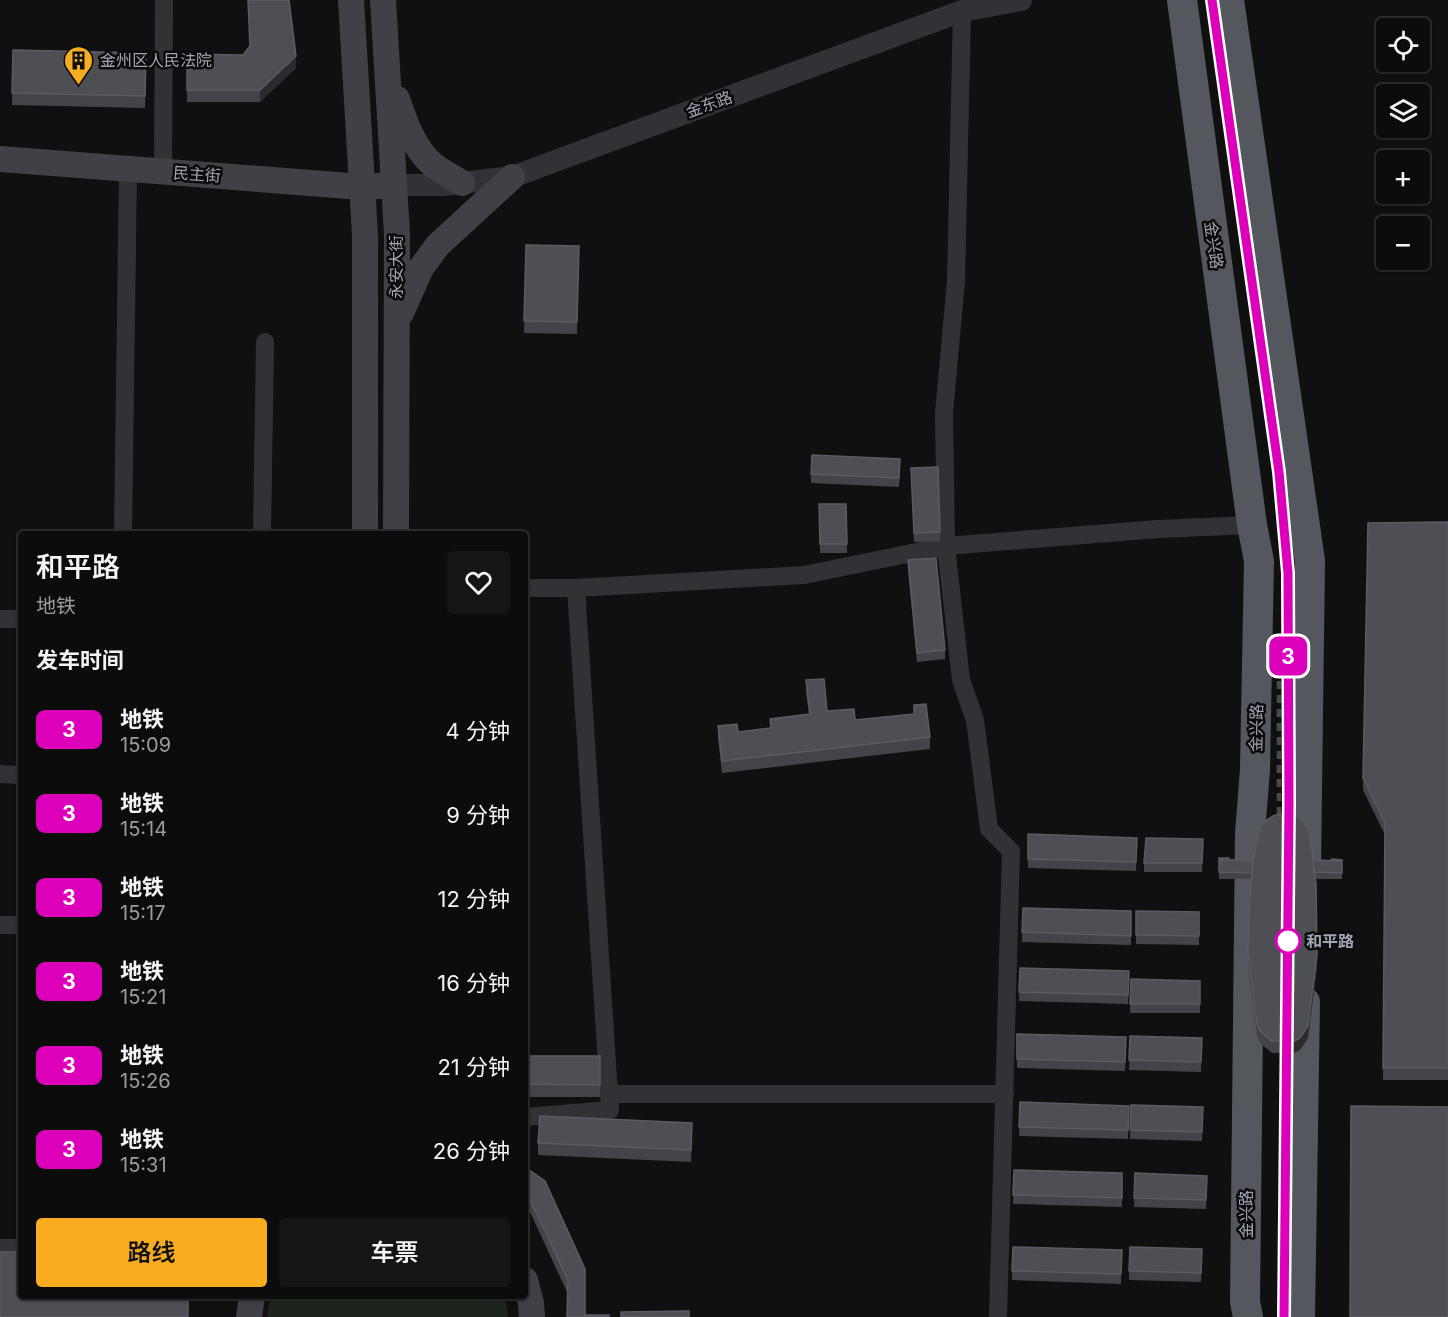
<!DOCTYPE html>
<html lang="zh">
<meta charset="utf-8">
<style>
body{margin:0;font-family:Inter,"Noto Sans SC",sans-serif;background:#151516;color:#f1f3f6;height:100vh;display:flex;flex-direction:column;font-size:22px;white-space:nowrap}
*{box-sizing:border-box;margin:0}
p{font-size:20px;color:#9a9b9d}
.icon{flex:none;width:33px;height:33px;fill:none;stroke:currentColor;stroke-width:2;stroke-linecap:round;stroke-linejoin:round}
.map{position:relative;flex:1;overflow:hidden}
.sheet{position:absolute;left:18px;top:531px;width:510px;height:768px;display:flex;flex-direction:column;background:#0c0c0d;border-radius:6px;box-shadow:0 2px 4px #0004,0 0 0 2px #2c2c2e}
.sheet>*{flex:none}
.badge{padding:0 12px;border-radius:9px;font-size:21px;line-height:39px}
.controls{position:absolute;left:1376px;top:18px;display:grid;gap:12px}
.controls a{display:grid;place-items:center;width:54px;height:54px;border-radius:6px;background:#0c0c0d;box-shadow:0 2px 4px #0004,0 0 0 2px #2c2c2e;font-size:30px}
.map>.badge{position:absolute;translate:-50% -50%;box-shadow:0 0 0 3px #fff}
h2{padding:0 18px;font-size:22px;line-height:54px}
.round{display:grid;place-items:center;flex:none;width:63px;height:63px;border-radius:6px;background:#151516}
.headline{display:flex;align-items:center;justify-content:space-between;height:102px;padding:0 18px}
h1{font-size:28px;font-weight:600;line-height:45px}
.cta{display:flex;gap:12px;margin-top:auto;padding:12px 18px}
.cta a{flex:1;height:69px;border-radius:6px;background:#f8ad21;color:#111;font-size:24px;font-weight:600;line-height:69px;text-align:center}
.cta a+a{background:#151516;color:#f1f3f6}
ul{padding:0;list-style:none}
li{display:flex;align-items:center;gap:18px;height:84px;padding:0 18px}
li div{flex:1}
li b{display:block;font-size:22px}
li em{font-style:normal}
li .badge{min-width:66px;font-weight:700;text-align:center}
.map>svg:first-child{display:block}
.green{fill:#1c241d}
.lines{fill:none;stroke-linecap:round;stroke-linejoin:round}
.minor{stroke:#313236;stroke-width:18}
.tertiary{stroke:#313236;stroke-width:22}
.secondary{stroke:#3f4146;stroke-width:26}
.trunk{stroke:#54585e;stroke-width:30}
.rail{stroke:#484a4f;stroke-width:4.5;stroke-dasharray:8 6;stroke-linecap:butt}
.wall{fill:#434449}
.shaded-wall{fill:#2a2b2e}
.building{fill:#4d4f54;stroke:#5a5c63;stroke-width:1.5}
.line-casing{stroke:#fff;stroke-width:14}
.line{stroke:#d0b;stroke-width:9}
.stop-dot{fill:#fff;stroke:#d0b;stroke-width:3}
.labels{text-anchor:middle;stroke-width:5;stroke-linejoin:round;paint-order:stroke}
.poi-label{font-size:16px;fill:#a0a6b3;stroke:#0b0b0c;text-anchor:start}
.street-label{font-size:16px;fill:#a0a6b3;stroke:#0b0b0c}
.stop-label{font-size:16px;font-weight:bold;fill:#a0a6b3;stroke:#0b0b0c;text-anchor:start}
</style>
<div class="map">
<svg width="1448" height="1317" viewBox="0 0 1448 1317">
<rect width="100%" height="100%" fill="#101011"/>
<!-- green -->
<path class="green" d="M271,1296H505L508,1317H267Z"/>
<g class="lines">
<!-- minor -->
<path class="minor" d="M962,11L956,281L944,413L946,546L961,680L975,720L989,829L1011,851L998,1317
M163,172L164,0
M123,534L128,169
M262,534L265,342
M525,588H576L610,1110L525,1117
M576,588L804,575L946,546L1158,529L1252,525
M0,619H21
M0,774L21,775
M0,925H21
M609,1094H1005
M0,1248H21"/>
<!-- tertiary -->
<path class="tertiary" d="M394,185H443L512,177L962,11L1021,0"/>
<!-- secondary -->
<path class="secondary" d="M351,0L365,235V534
M383,0L397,234L396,534
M397,99C405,122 414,149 433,165C442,172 453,177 462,183
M0,159L362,187L379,186
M401,313L421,268L438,245L512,177
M525,1280L531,1303L532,1317
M249,1317L252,1296"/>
<!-- trunk -->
<path class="trunk" d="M1182,0L1252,525L1259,561L1255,769L1250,834L1245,1302L1248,1317
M1229,0L1310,561L1306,867
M1300,1317L1305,1002"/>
<!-- rail -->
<path class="rail" d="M1212,0L1279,472L1288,573L1289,831
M1279,829V664
M1284,1317L1286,1038"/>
</g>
<!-- wall -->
<path class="wall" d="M13,50L146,53L145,108L12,105Z
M187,54L296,68L260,102H187Z
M526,245L579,246L577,334L524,333Z
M938,467L940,541L914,542L911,468Z
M900,468L899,487L811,483V474Z
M819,504L847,544V553H820Z
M1448,522V1080H1383L1385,835L1363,790L1368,523Z
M908,560L945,650V659L917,662L908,570Z
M806,680L827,711L855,720L930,737V749L722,773L718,738V726L738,732L770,728V719L809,714L806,692Z
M1028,834L1137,838L1136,871L1028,868Z
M1203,839L1202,872H1144V863Z
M1219,858L1229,860L1332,861L1342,860V879H1315L1317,967L1308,1038L1300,1050L1294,1053H1272L1260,1043L1257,1036L1248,965L1249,910L1252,879H1219Z
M1023,908L1131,911V945L1022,942Z
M1136,911L1199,912V945L1136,944Z
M1020,968L1129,971L1128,1004L1019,1001Z
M1131,979L1200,981V1013H1130Z
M1017,1034L1126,1037L1125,1071L1017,1068Z
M1130,1036L1202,1038L1201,1072L1129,1070Z
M525,1056H600V1097H525Z
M1020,1102L1129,1106L1128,1139L1019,1136Z
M1131,1105L1203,1107L1202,1141L1130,1139Z
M692,1135L691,1162L538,1155V1143Z
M525,1167L585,1269L567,1317V1292L530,1212L525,1208Z
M1014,1170L1122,1173V1207L1013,1204Z
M1135,1173L1207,1176L1206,1209L1134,1207Z
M1130,1247L1202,1249L1201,1282L1129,1280Z
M1122,1250L1121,1284L1012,1280V1271Z"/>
<!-- shaded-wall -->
<path class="shaded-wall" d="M296,56V68L260,102V90Z
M1317,955V967L1308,1038L1300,1050L1294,1053V1041Z"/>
<!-- building -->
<path class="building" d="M248,0H289L296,56L260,90H187V54L243,55L250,46Z
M13,50L146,53L145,96L12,93Z
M526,245L579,246L577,322L524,321Z
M812,455L900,459L899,478L811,474Z
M938,467L940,532L914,533L911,468Z
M819,504H846L847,544H820Z
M1448,522V1068H1383L1385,823L1363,778L1368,523Z
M936,558L945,650L917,653L908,560Z
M824,679L827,711L854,709L855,720L914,714V705L926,704L930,737L722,761L718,726L737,724L738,732L771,728L770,719L810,714L806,680Z
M1280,814L1294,815L1302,820L1309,830L1316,884L1317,955L1308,1026L1300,1038L1294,1041H1272L1260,1031L1257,1024L1248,953L1249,910L1253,860L1260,826L1265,821L1273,816Z
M1028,834L1137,838L1136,862L1028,859Z
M1146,838L1203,839L1202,863H1144Z
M1219,858H1229V860H1219Z
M1332,859L1342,860V861H1332Z
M1219,860H1253L1252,873L1219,872Z
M1313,860L1342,861V873L1314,872Z
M1023,908L1131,911V936L1022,932Z
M1136,911L1199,912V936L1136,935Z
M1020,968L1129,971L1128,995L1019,992Z
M1131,979L1200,981V1004H1130Z
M1017,1034L1126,1037L1125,1062L1017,1059Z
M1130,1036L1202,1038L1201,1062L1129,1060Z
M525,1056H600V1085L525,1084Z
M1020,1102L1129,1106L1128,1130L1019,1127Z
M1131,1105L1203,1107L1202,1132L1130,1130Z
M1351,1106L1448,1107V1317H1350Z
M540,1116L692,1123L691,1150L538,1143Z
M525,1167L545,1181L585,1269V1315H609V1317H567L568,1280L530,1200L525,1196Z
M1014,1170L1122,1173V1198L1013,1195Z
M1135,1173L1207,1176L1206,1200L1134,1198Z
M1013,1247L1122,1250L1121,1274L1012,1271Z
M1130,1247L1202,1249L1201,1273L1129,1271Z
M0,1252H21V1296H188V1317H0Z
M689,1311V1317H621V1312Z"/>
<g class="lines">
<defs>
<path id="line" d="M1212,0L1279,472L1288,573L1289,804L1284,1317"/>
</defs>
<!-- line casing -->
<use href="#line" class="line-casing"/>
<!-- line -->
<use href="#line" class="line"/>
</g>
<!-- icons -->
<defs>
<symbol id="building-pin" viewBox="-11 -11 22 30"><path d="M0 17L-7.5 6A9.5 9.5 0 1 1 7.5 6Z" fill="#f8ad21" stroke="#0b0b0c"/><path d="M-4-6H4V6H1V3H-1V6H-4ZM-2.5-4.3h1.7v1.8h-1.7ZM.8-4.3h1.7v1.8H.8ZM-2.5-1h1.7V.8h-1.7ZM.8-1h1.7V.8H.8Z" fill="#111"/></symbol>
</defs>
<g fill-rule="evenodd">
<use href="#building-pin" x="62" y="44" width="33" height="45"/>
</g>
<!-- markers -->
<circle class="stop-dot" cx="1288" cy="941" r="12"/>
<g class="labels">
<!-- poi labels -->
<g class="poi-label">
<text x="100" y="66">金州区人民法院</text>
</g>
<!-- street labels -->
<g class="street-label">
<text transform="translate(709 104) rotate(-20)" y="6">金东路</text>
<text transform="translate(197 174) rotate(4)" y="6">民主街</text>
<text transform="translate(1214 245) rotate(82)" y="6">金兴路</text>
<text transform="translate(396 267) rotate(-90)" y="6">永安大街</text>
<text transform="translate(1256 728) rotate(-89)" y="6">金兴路</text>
<text transform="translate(1246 1214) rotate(-90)" y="6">金兴路</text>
</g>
<!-- stop labels -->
<g class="stop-label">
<text x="1306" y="947">和平路</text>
</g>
</g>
</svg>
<div class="controls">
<a><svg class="icon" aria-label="locate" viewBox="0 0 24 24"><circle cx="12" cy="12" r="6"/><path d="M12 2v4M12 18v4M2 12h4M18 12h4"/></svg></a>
<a><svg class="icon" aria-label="layers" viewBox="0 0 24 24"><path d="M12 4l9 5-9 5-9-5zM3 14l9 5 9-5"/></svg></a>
<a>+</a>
<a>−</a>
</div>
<b class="badge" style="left:1288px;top:656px;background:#d0b;color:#fff">3</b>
<section class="sheet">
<div class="headline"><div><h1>和平路</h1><p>地铁</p></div><a class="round"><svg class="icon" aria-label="heart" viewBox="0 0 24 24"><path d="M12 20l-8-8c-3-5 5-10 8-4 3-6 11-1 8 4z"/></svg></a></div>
<h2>发车时间</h2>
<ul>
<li><span class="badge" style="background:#d0b;color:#fff">3</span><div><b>地铁</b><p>15:09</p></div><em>4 分钟</em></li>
<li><span class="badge" style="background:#d0b;color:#fff">3</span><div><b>地铁</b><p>15:14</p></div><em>9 分钟</em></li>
<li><span class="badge" style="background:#d0b;color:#fff">3</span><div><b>地铁</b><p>15:17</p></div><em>12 分钟</em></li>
<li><span class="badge" style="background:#d0b;color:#fff">3</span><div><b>地铁</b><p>15:21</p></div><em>16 分钟</em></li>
<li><span class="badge" style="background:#d0b;color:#fff">3</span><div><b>地铁</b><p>15:26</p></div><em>21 分钟</em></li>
<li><span class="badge" style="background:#d0b;color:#fff">3</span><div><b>地铁</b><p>15:31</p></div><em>26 分钟</em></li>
</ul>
<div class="cta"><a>路线</a><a>车票</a></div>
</section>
</div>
